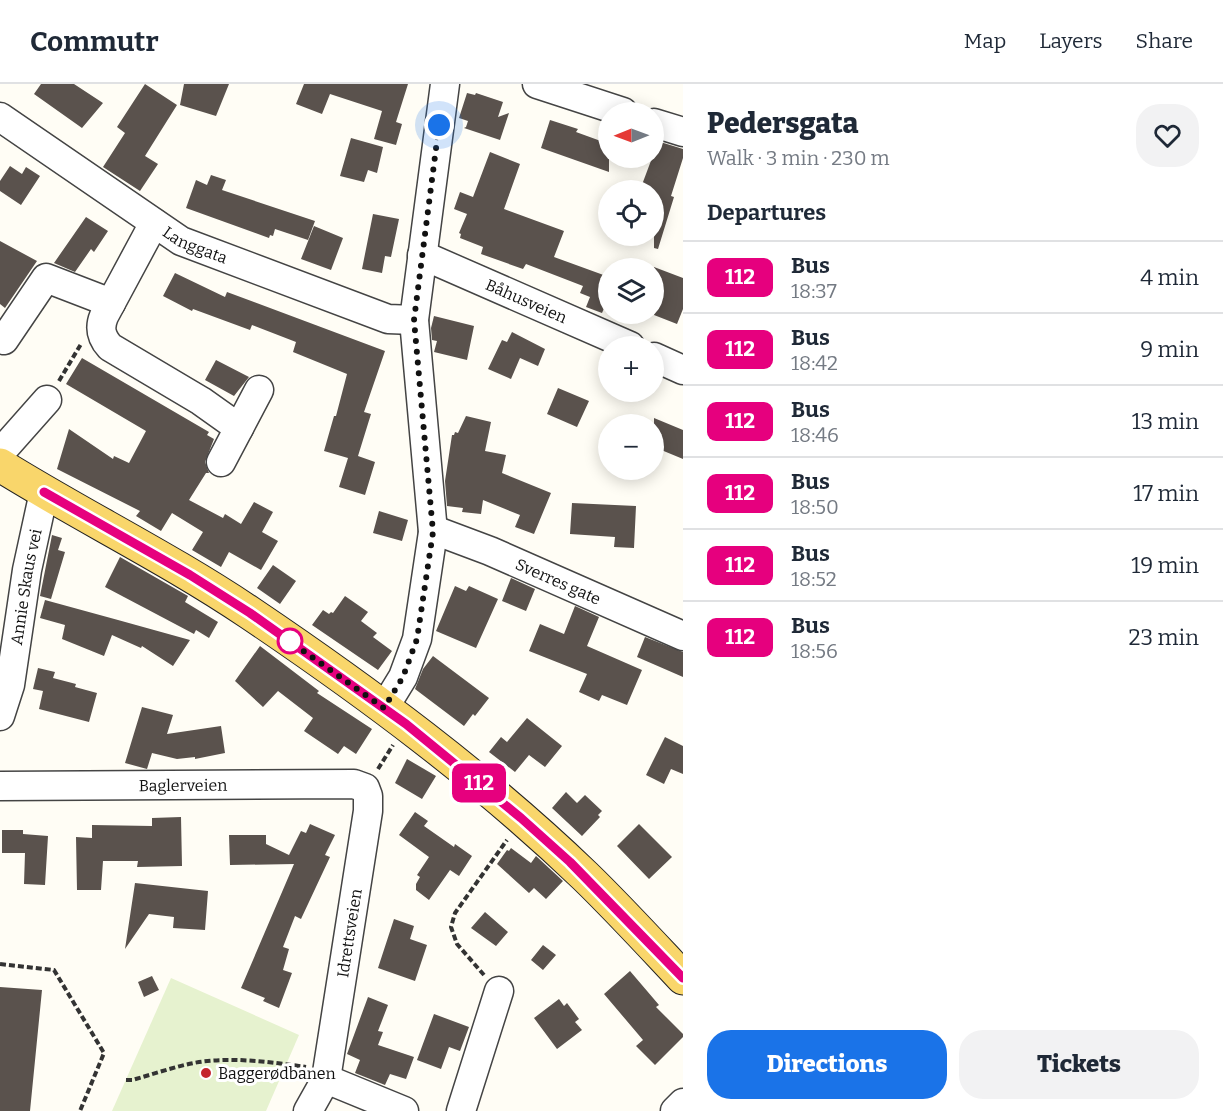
<!DOCTYPE html>
<meta charset="utf-8">
<style>
body{margin:0;font-family:Bitter,serif;background:#f2f2f3;color:#1f2937;height:100vh;display:flex;flex-direction:column;font-size:22px;white-space:nowrap}
*{box-sizing:border-box;margin:0}
p{font-size:20px;color:#747a83}
.icon{flex:none;width:33px;height:33px;fill:none;stroke:currentColor;stroke-width:2;stroke-linecap:round;stroke-linejoin:round}
.map{position:relative;flex:1;overflow:hidden}
.drawer{display:flex;flex-direction:column;background:#fff;width:540px}
.drawer>*{flex:none}
.badge{padding:0 12px;border-radius:9px;font-size:21px;line-height:39px}
.needle{width:39px;rotate:269deg}
.tools{position:absolute;left:598px;top:18px;display:grid;gap:12px}
.tools a{display:grid;place-items:center;width:66px;height:66px;border-radius:50%;background:#fff;box-shadow:0 3px 15px #0003;font-size:30px}
.you{position:absolute;width:30px;height:30px;margin:-15px;border:4px solid #fff;border-radius:50%;background:#1a73e8;box-shadow:0 0 0 9px #1a73e833}
.map>.badge{position:absolute;translate:-50% -50%;box-shadow:0 0 0 3px #fff}
h2{padding:0 24px;font-size:22px;line-height:54px}
.round{display:grid;place-items:center;flex:none;width:63px;height:63px;border-radius:24px;background:#f2f2f3}
.headline{display:flex;align-items:center;justify-content:space-between;height:102px;padding:0 24px}
h1{font-size:28px;font-weight:800;line-height:45px}
.button{display:flex;gap:12px;margin-top:auto;padding:12px 24px}
.button a{flex:1;height:69px;border-radius:24px;background:#1a73e8;color:#fff;font-size:24px;font-weight:800;line-height:69px;text-align:center}
.button a+a{background:#f2f2f3;color:#1f2937}
ul{padding:0;list-style:none}
li{display:flex;align-items:center;gap:18px;height:72px;padding:0 24px;border-top:2px solid #e0e1e3}
li div{flex:1}
li b{display:block;font-size:22px}
li em{font-style:normal}
li .badge{min-width:66px;font-weight:700;text-align:center}
header{display:flex;align-items:center;gap:36px;box-sizing:border-box;height:84px;padding:0 30px;background:#fff;border-bottom:2px solid #e0e1e3}
header strong{font-size:28px}
nav{display:flex;gap:33px;margin-inline-start:auto;font-size:21px}
main{display:flex;flex:1;min-height:0}
.map>svg:first-child{display:block}
.pitch{fill:#e6f2cf}
.building{fill:#5a524d}
.lines{fill:none;stroke-linecap:round;stroke-linejoin:round}
.minor-casing{stroke:#444;stroke-width:31}
.major-casing{stroke:#222;stroke-width:35}
.path{stroke:#333;stroke-width:4;stroke-dasharray:6 3;stroke-linecap:butt}
.minor{stroke:#fff;stroke-width:28}
.major{stroke:#f9d66b;stroke-width:33}
.line-casing{stroke:#fff;stroke-width:14}
.line{stroke:#e6007e;stroke-width:9}
.walk{stroke:#111;stroke-width:6;stroke-dasharray:0 10.8}
.stop-dot{fill:#fff;stroke:#e6007e;stroke-width:3}
.poi-dot{fill:#c4262e;stroke:#fff;stroke-width:2}
.labels{text-anchor:middle;stroke-width:6;stroke-linejoin:round;paint-order:stroke}
.street-label{font-size:16px;fill:#111;stroke:#fff}
.poi-label{font-size:16px;fill:#111;stroke:#fff;text-anchor:start}
</style>
<header>
<strong>Commutr</strong>
<nav><a>Map</a><a>Layers</a><a>Share</a></nav>
</header>
<main>
<div class="map">
<svg width="683" height="1027" viewBox="0 0 683 1027">
<rect width="100%" height="100%" fill="#fffdf5"/>
<!-- pitch -->
<path class="pitch" d="M171,894L299,951L266,1027H112Z"/>
<!-- building -->
<path class="building" d="M41,0H74L103,19L82,44L34,10Z
M145,0L177,21L145,72L158,80L140,107L103,83L125,49L117,43Z
M184,0H229L216,32L180,21Z
M304,0H408L396,38L402,40L396,61L374,55L382,27L330,10L322,30L296,20Z
M467,9L475,11L476,9L503,18L498,33L509,29L500,56L464,44L466,43L468,37L459,34Z
M550,36L578,45L576,48L609,60V88L541,64Z
M351,54L383,63L377,89L368,86L364,98L340,92Z
M657,57L683,65V74L671,112L674,113L658,165L654,164V106H640L652,74H654Z
M490,68L520,80L504,125L564,147L554,173L609,193V213L602,229L586,223L590,213L580,209L583,202L526,180L523,185L481,170L483,163L460,154L461,150L459,149L467,130L454,125L460,108L473,113Z
M10,82L22,90L26,83L40,92L21,121L0,107V97Z
M211,91L226,96L222,106L315,137L308,156L275,145L273,152L270,151L269,154L186,124L196,96L207,101Z
M373,130L399,135L391,173L385,172L382,189L362,185Z
M86,133L108,147L94,168L91,165L75,188L54,179Z
M314,142L343,154L331,186L301,175Z
M0,157L37,177L5,224L0,220Z
M654,183L683,194V225L677,240L654,231Z
M175,189L225,213L227,208L385,267L364,328L371,330L358,372L375,378L365,411L339,403L348,374L324,367L334,332H336L347,290L293,268L296,258L252,241L250,246L193,225L192,227L163,212Z
M434,232L474,242L467,276L434,268L437,257L432,256L431,244Z
M512,248L545,265L538,282L520,274L511,295L488,285L502,256L507,258Z
M82,274L209,348L207,351L214,355L205,378L209,389H206L189,416L223,434L225,430L241,440L254,418L273,428L262,448L278,457L261,486L229,468L221,483L192,466L203,448L172,429L161,447L136,432L140,427L57,385L69,345L113,375L114,372L129,379L146,347L66,300Z
M216,276L249,293L234,312L205,296Z
M558,304L589,317L577,343L547,330Z
M466,332L491,338L485,367L506,371L502,389L551,409L534,450L515,443L520,431L483,416L481,430L462,428L463,424L447,422L445,397L452,351H454L455,348L458,349Z
M654,334L683,346V375L654,363Z
M572,419L636,422L634,464L614,463L615,453L570,450Z
M379,427L408,436L402,457L373,449Z
M52,451L62,454L58,466L65,468L51,515L40,512Z
M120,473L188,512L185,518L218,538L209,554L196,546L194,550L105,503Z
M273,481L296,497L280,520L257,504Z
M511,494L535,505L526,527L502,517Z
M455,502L466,507L469,502L498,515L476,564L436,547Z
M345,512L368,528L361,537L377,549L373,553L392,567L378,586L312,541L323,526L329,530L331,528L333,529Z
M45,516L118,536L190,556L173,582L142,562L141,564L112,551L104,572L62,555L65,541L40,534Z
M575,522L599,533L587,562L642,586L627,621L602,611L599,617L579,608L587,590L529,567L540,540L564,550Z
M645,553L683,568V593L637,573Z
M260,562L319,607L317,609L372,645L356,670L344,662L338,670L304,647L313,634L278,607L263,623L235,597Z
M433,572L489,614L475,632L473,630L464,642L415,605L423,585Z
M38,584L55,588L53,594L76,600L75,603L97,609L89,638L39,625L43,607L33,605Z
M142,623L173,631L167,650L221,642L225,669L195,675V673L177,675L152,669L147,685L125,679Z
M527,634L562,662L545,683L529,671L515,688L489,668L501,653L507,658Z
M665,653L683,662V690L671,685L664,700L646,691Z
M407,675L436,692L422,715L395,699Z
M566,708L577,719L585,711L602,727L598,731L600,733L582,752L552,724Z
M415,728L428,737L424,742L454,763L455,760L472,772L459,792L450,786L429,816L416,806V800L420,793L417,791L429,773L399,751Z
M181,733L182,782L137,783L138,777H103L101,806H77L76,753L92,754V741L152,742V734Z
M310,740L335,751L325,771L330,773L301,835L295,832L283,863L289,865L283,886L292,889L279,924L263,917L265,914L241,904L294,780L230,781L229,751H266V760L289,771L301,747L306,749Z
M639,740L672,773L649,795L617,762Z
M2,746H23V750L48,752L45,801L24,800L25,769H2Z
M511,764L531,779L536,772L563,797L546,815L534,804L529,809L497,780L507,766L509,767Z
M135,799L208,807L205,846L173,844L174,833L149,830L125,865Z
M485,828L508,848L496,862L471,844Z
M394,835L414,842L410,855L427,861L415,897L378,884Z
M543,861L556,871L543,886L531,876Z
M630,887L659,921L656,923L683,950V953L655,981L636,962L643,956L604,910Z
M152,892L159,906L144,913L138,898Z
M0,903L42,906L30,1027H0Z
M368,913L388,921L378,947L383,948L378,961L414,973L406,995L390,990L385,1001L355,989L360,976L347,970Z
M559,915L564,922L567,919L579,935L575,938L582,946L557,965L534,934Z
M434,930L469,943L460,967L449,963L441,985L417,976Z"/>
<g class="lines">
<defs>
<g id="minor">
<path d="M537,0L623,28"/>
<path id="s1" d="M0,33L181,157L388,235L414,236"/>
<path d="M654,39L683,48"/>
<path d="M154,139L104,232C99,244 101,253 110,263L201,317L239,344"/>
<path id="s2" d="M422,171L630,262"/>
<path d="M4,256L46,194L111,219"/>
<path d="M654,273L683,286"/>
<path d="M0,369L47,316"/>
<path d="M221,378L259,306"/>
<path id="s3" d="M433,448L442,449L490,467L683,552"/>
<path d="M384,624L403,593L417,555L433,448L414,236L445,0"/>
<path id="s4" d="M0,632L10,601L27,486L44,408"/>
<path id="s5" d="M0,702L354,700L365,704L368,712V727L326,995L308,1027"/>
<path d="M326,995L404,1027"/>
<path d="M461,1027L499,907"/>
<path d="M675,1027L683,1019"/>
</g>
<path id="major" d="M0,381C82,432 170,475 250,529C367,608 483,694 585,792C619,825 651,860 683,894"/>
</defs>
<!-- minor casing -->
<use href="#minor" class="minor-casing"/>
<!-- major casing -->
<use href="#major" class="major-casing"/>
<!-- path -->
<path class="path" d="M59,297L81,260
M378,685L393,661
M0,880L54,886L104,969L80,1027
M484,891L457,860L451,843L455,829L507,756
M126,996H132C154,990 176,982 199,978C233,973 272,978 306,983"/>
<!-- minor -->
<use href="#minor" class="minor"/>
<!-- major -->
<use href="#major" class="major"/>
</g>
<g class="lines">
<defs>
<path id="line" d="M44,408L190,491L250,529L406,640L521,734L570,778L683,894"/>
</defs>
<!-- line casing -->
<use href="#line" class="line-casing"/>
<!-- line -->
<use href="#line" class="line"/>
<!-- walk -->
<path class="walk" d="M290,557L288,556L384,624L403,593L417,555L433,448L414,236L439,41"/>
</g>
<!-- markers -->
<circle class="stop-dot" cx="290" cy="557" r="12"/>
<circle class="poi-dot" cx="206" cy="989" r="6"/>
<g class="labels">
<!-- street labels -->
<g class="street-label">
<text dy="6" stroke="none"><textPath href="#s1" startOffset="234">Langgata</textPath></text>
<text dy="6" stroke="none"><textPath href="#s2" startOffset="114">Båhusveien</textPath></text>
<text dy="6" stroke="none"><textPath href="#s3" startOffset="135">Sverres gate</textPath></text>
<text dy="6" stroke="none"><textPath href="#s4" startOffset="132">Annie Skaus vei</textPath></text>
<text dy="6" stroke="none"><textPath href="#s5" startOffset="183">Baglerveien</textPath></text>
<text transform="translate(349 849) rotate(-81)" y="6">Idrettsveien</text>
</g>
<!-- poi labels -->
<g class="poi-label">
<text x="218" y="995">Baggerødbanen</text>
</g>
</g>
</svg>
<div class="tools">
<a><svg class="needle" viewBox="-14 -14 28 28"><path d="M0-13l5 13h-10z" fill="#e53935"/><path d="M0 13l5-13h-10z" fill="#747a83"/></svg></a>
<a><svg class="icon" aria-label="locate" viewBox="0 0 24 24"><circle cx="12" cy="12" r="6"/><path d="M12 2v4M12 18v4M2 12h4M18 12h4"/></svg></a>
<a><svg class="icon" aria-label="layers" viewBox="0 0 24 24"><path d="M12 4l9 5-9 5-9-5zM3 14l9 5 9-5"/></svg></a>
<a>+</a>
<a>−</a>
</div>
<div class="you" style="left:439px;top:41px"></div>
<b class="badge" style="left:479px;top:699px;background:#e6007e;color:#fff">112</b>
</div>
<section class="drawer">
<div class="headline"><div><h1>Pedersgata</h1><p>Walk · 3 min · 230 m</p></div><a class="round"><svg class="icon" aria-label="heart" viewBox="0 0 24 24"><path d="M12 20l-8-8c-3-5 5-10 8-4 3-6 11-1 8 4z"/></svg></a></div>
<h2>Departures</h2>
<ul>
<li><span class="badge" style="background:#e6007e;color:#fff">112</span><div><b>Bus</b><p>18:37</p></div><em>4 min</em></li>
<li><span class="badge" style="background:#e6007e;color:#fff">112</span><div><b>Bus</b><p>18:42</p></div><em>9 min</em></li>
<li><span class="badge" style="background:#e6007e;color:#fff">112</span><div><b>Bus</b><p>18:46</p></div><em>13 min</em></li>
<li><span class="badge" style="background:#e6007e;color:#fff">112</span><div><b>Bus</b><p>18:50</p></div><em>17 min</em></li>
<li><span class="badge" style="background:#e6007e;color:#fff">112</span><div><b>Bus</b><p>18:52</p></div><em>19 min</em></li>
<li><span class="badge" style="background:#e6007e;color:#fff">112</span><div><b>Bus</b><p>18:56</p></div><em>23 min</em></li>
</ul>
<div class="button"><a>Directions</a><a>Tickets</a></div>
</section>
</main>
